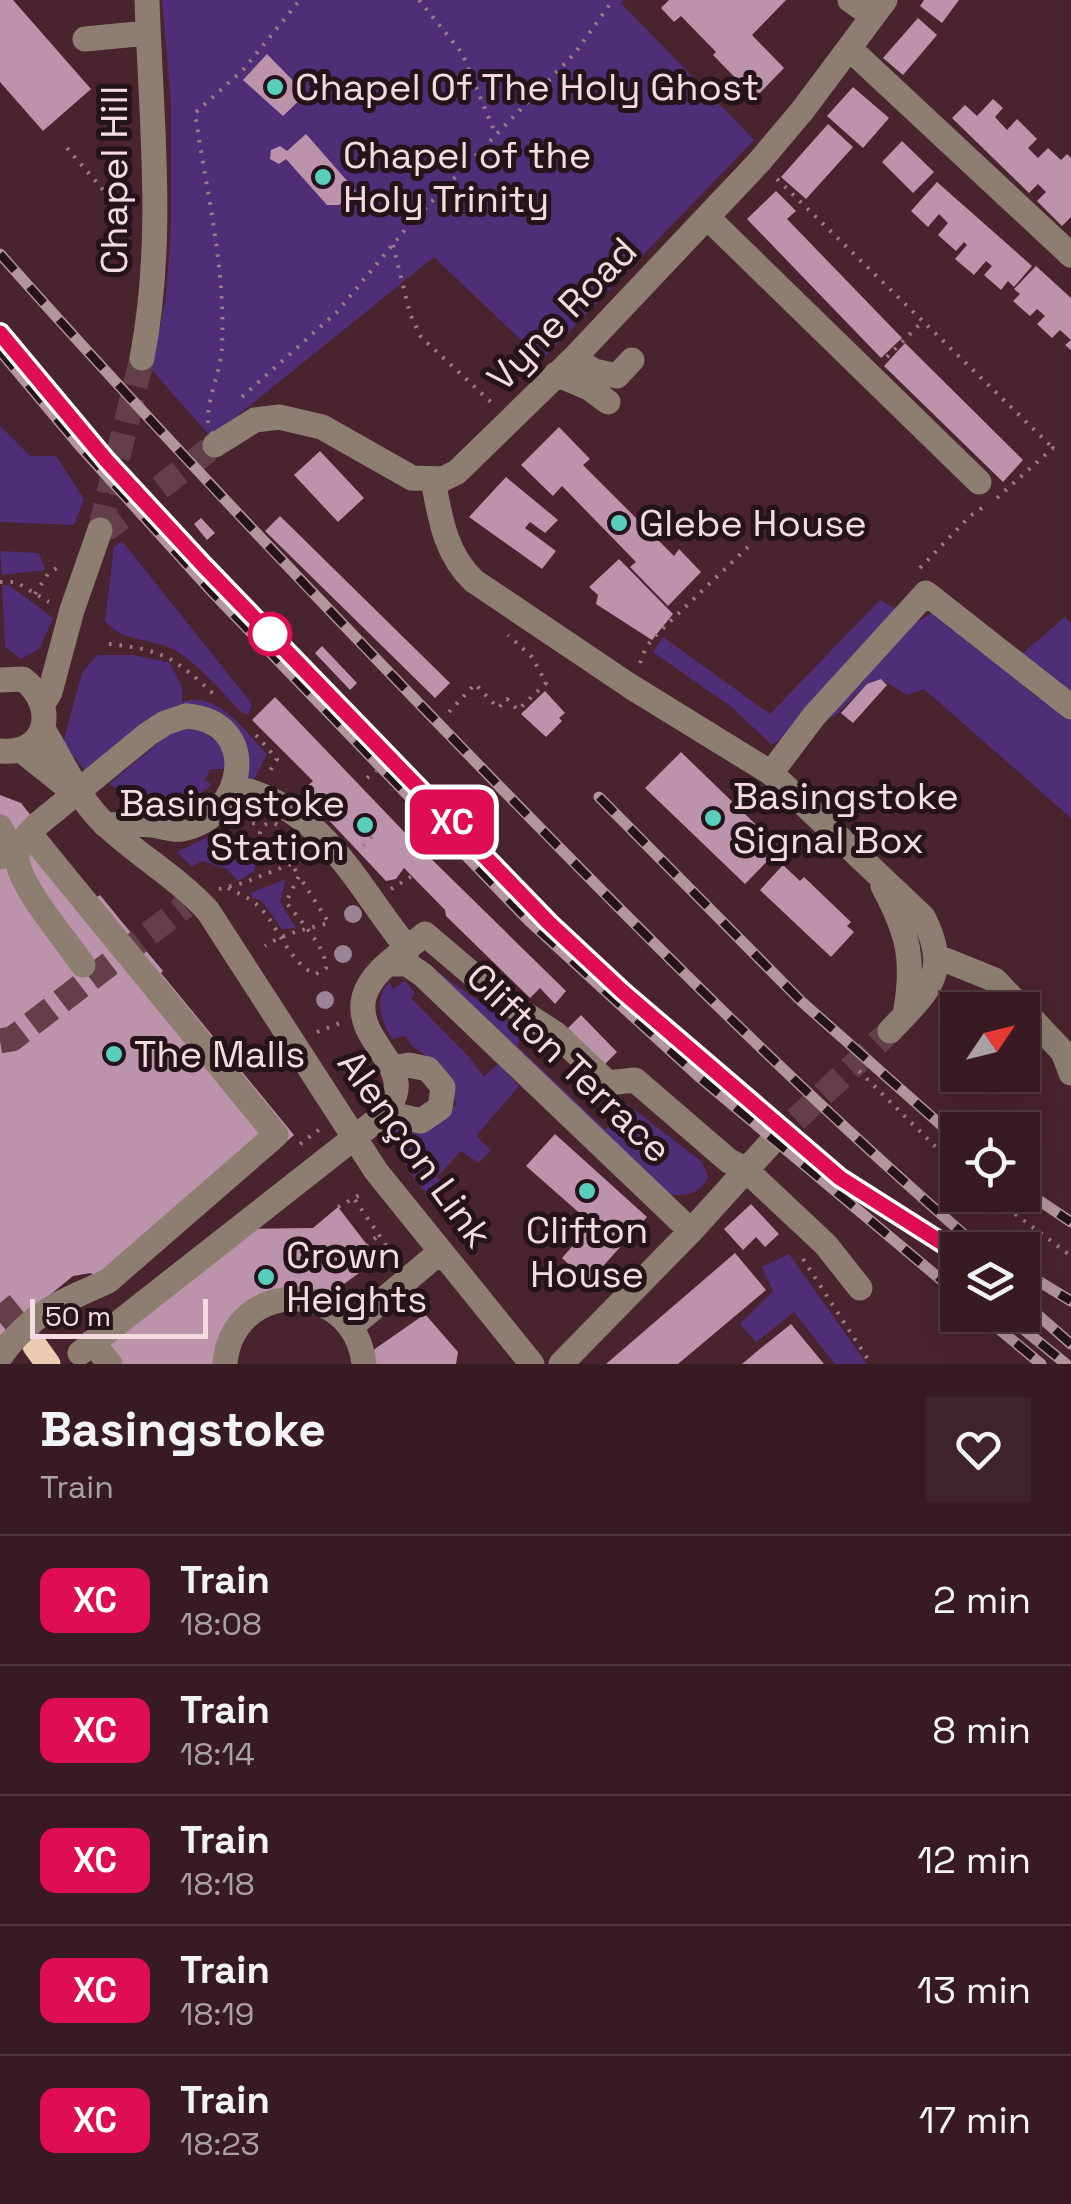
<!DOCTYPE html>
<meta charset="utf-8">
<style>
body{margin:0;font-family:"Space Grotesk",sans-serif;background:#3e232a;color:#f1f3f6;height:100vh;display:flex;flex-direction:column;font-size:38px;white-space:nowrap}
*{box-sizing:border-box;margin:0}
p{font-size:32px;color:#aaa1a5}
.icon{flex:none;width:55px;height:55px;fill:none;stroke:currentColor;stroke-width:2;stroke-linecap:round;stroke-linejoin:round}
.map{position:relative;height:1364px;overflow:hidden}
.details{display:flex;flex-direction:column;background:#371a22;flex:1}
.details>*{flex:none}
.badge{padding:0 20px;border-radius:15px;font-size:35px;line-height:65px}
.needle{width:65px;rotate:55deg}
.buttons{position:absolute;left:940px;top:992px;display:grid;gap:20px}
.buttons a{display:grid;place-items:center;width:100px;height:100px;border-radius:0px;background:#371a22;box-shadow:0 10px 40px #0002,0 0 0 2px #513840;font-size:50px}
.scale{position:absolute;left:30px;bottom:25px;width:178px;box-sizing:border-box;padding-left:10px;border:5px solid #f5dbe0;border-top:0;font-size:28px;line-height:35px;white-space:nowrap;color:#f5dbe0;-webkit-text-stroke:8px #241318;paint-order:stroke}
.map>.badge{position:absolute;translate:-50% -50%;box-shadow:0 0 0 5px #fff}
.round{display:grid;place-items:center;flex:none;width:105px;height:105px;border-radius:0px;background:#3e232a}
.overview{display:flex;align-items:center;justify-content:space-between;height:170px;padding:0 40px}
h1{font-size:48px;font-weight:700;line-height:75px}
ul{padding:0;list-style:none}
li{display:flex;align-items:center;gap:30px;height:130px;padding:0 40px;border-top:2px solid #513840}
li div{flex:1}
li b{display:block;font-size:38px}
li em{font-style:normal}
li .badge{min-width:110px;font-weight:700;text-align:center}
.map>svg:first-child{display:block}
.green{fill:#502e77}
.building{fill:#bc93ab}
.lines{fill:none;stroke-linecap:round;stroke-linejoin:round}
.minor-tunnel{stroke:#633f49;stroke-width:25;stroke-dasharray:25 12;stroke-linecap:butt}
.major-tunnel{stroke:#633f49;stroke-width:25;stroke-dasharray:25 12;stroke-linecap:butt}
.path{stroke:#9c7b83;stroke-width:4;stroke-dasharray:2.5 8;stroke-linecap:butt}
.minor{stroke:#8d7e71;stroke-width:25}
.major{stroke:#eacbb1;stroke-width:25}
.rail-casing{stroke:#b3959c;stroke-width:11}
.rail{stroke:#241318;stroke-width:8;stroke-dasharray:22;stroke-linecap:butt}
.path-bridge{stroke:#9c7b83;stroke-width:4;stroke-dasharray:2.5 8;stroke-linecap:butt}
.minor-bridge{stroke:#8d7e71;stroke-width:25}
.tree{fill:#9a8396}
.line-casing{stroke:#fff;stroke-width:22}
.line{stroke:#df0d52;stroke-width:15}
.poi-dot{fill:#5acebd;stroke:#241318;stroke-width:4}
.stop-dot{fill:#fff;stroke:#df0d52;stroke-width:5}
.labels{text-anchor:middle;stroke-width:10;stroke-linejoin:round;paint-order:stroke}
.poi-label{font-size:38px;fill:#f5dbe0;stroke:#241318;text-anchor:start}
.street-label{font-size:38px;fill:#f5dbe0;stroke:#241318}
</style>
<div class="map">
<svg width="1071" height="1364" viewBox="0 0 1071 1364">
<rect width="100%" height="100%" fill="#49232e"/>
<!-- green -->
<path class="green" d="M162,0H623L621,3L754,140L542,360L434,257L211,437L151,369L166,298L171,229V102Z
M0,426L30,456H56L84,499L74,525L0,522Z
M122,541L252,704L248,715L242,713C223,693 201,667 178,652C155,637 123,644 105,621L114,547Z
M0,551L39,553L45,570L2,575Z
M2,585H9L53,618L40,648L21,659L5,647Z
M880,600L918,621L936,611L1039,699L1062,687L1022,654L1065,617L1071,624V818L924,689L907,695L881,679L867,684L834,717L814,716L772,745L733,708L653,652L663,637L770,714Z
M97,655H134L170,663L182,687V702C219,691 244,730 267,754L253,781L244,779L242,758L179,712L87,773L63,743L82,673Z
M183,728L203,731L224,748L228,769H210L205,780L212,785C178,814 145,806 109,784L169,734Z
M214,834L250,846L258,856L254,871L238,881L227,869L202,861L192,867L177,852Z
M286,879L280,902L296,928L282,929L261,900L252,898L251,893Z
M435,970L518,1029V1047L606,1130L627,1104L702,1162L708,1177C699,1195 688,1195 669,1195Z
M405,981L415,993L411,998L469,1057L484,1077L498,1064L519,1086L476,1136L491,1150L479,1163L461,1151L437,1177L446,1188L434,1199C408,1179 400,1151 383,1126L393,1114L440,1122L456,1104L434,1061L413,1047L405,1036L392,1039C381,1020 373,1000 389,982L393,989Z
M789,1254L867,1364H835L794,1312L756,1342L740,1324L773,1291L762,1267Z"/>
<!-- building -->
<path class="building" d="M0,0H13L91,89L43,131L0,82Z
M669,0H786L752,35L784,68L755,98L713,55L716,52L681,16L674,22L661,8Z
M924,0H959L942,23L920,6Z
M918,18L937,35L903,75L883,58Z
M267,54L306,94L283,116L243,80Z
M853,87L889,118L863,148L827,116Z
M993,99L1003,108L995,117L1007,130L1017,119L1037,139L1028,148L1038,158L1048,148L1061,160L1067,154L1071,158V217L1062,226L1037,201L1046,192L1038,184L1029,193L952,118L965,105L977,116Z
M828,124L853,147L806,199L781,177Z
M306,134L356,191L339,205H327L286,159L279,164L270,159L271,150L280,146L287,151Z
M902,141L934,172L913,193L882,162Z
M937,182L1032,266L1014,287L1008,281L1001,290L984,275L992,266L986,261L974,275L955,259L967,245L964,242L956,251L938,235L948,223L939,214L928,227L911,211Z
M776,191L796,211L787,219L902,338L881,358L747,219Z
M1036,266L1071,298V350L1065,345L1071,340L1060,330L1052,338L1037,324L1045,316L1037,309L1030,316L1013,301L1020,294L1014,289Z
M905,343L1023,460L1003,482L884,366Z
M559,427L590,459L583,465L674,556L679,549L701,572L668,606L630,567L636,562L562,486L553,496L521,465Z
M320,451L364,498L338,522L294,475Z
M506,477L558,520L545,533L530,522L525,528L556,551L542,569L469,517Z
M280,516L450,683L435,698L265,531Z
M201,518L215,533L207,540L194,524Z
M619,559L673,614L652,640L596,604L598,595L589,587Z
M322,646L357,683L350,690L315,653Z
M881,679L887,685L853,723L841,713L867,684Z
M545,691L565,713L559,718L562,721L546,737L521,714Z
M275,697L412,840L566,991L555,1004L540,988L530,998L446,916L445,910L404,868L396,879L386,881L307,797L306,787L313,781L252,720Z
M681,752L780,848L745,884L645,788Z
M0,795L21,803L93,894L97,897L100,895L122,922L163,971L161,973L294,1135L107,1295L91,1273L73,1276L0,1336Z
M783,865L800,881L804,877L851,922L847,926L854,932L831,957L760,890Z
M581,1015L617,1052L604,1065L568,1028Z
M555,1134L647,1217L588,1283L562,1258L592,1224L526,1166Z
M751,1204L779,1234L765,1247L756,1237L743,1250L724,1229Z
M338,1207L378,1259L325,1298L269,1295L217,1364H111L96,1346L245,1229L313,1228Z
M735,1253L766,1290L678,1364H606Z
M425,1314L458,1352L456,1364H370L369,1353Z
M791,1324L824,1364H742L761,1348Z"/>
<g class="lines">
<!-- minor-tunnel -->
<path class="minor-tunnel" d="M100,530L142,358
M100,530L109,527L215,445
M0,1041L12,1039L185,906
M769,1145L890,1031"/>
<!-- major-tunnel -->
<path class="major-tunnel" d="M0,1303L35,1346"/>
<!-- path -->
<path class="path" d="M419,0L462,53L495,133
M67,148L111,199L123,219L132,225
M777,179L1053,448
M393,245L410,314L421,337L492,403
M887,357L923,321
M242,397L337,312L409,225L575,53L613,0
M208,423C207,396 221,373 222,346C226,270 206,189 195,113L243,70L300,0
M997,498L1053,448L1057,452
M920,568L970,516L985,506
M0,582H16L49,602
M35,594L48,574L61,565
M109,644C167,650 176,660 217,697
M640,663L646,647L658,633L749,546
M449,712L475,684L498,708L507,699L518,710L546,683L532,657L508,635
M256,735L277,759L268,774
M367,778L376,771
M242,821L262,825
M260 834a11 11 0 1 1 22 0a11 11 0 1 1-22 0Z
M278,842L299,876
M363,846L377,831
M228,888C237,893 250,898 257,905C278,923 289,965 316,974L326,968C326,946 299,920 286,902L299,876L329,923C306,929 285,933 265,946
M219,889L243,883L309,857
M391,889L412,876
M317,1032L340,1023
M859,1071L958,1169
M300,1144L320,1129
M990,1195L1071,1256
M355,1200L394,1257
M338,1207L363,1193
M366,1246L380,1234
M803,1259L871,1364"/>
<!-- minor -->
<path class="minor" d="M850,0L873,16
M85,39L148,33
M850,49L1071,255
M707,217L979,482
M142,358C165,239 151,120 147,0
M574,358L594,371L617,376L632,360
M556,374L589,388L608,402
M215,445L255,420L279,417L322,427L412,478L443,479L457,472L574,358L759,162L802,111L885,0
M433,480C440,517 445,554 474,581L630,686L771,773L923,917C952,973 928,991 890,1031
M0,680L23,679C59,707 47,756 0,751
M44,702L50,692L72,610L100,530
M43,729C63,761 78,800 107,826C139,856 178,878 208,911L376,1171L532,1364
M21,750L76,794
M771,773L814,716L926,593L1071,707
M249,791C327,815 360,890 408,949
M38,824C29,833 18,843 17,857C17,884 67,941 83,965
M105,825C120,825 137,823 152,825C162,826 172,831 182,829C245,818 263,721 186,716
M0,827L11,848L0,857
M29,833L276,1135L108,1281L77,1295
M883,886C909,935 915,960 905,1015
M938,957L995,980L1063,1052L1071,1073
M389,964H407L423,975L691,1231
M389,1107L400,1116L421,1121L440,1108L443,1087L428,1069L409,1065L393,1068
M351,1327L440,1252
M92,1342L110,1364
M80,1353L373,1123C435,1073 352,1048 364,997C371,970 405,951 425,934L499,997L556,1034L608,1083L635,1080L729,1161L745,1169L826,1245L860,1288
M225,1364C232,1278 354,1277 364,1364
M561,1364L691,1231L769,1145"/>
<!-- major -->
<path class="major" d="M35,1346L48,1364"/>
<defs>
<path id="rail" d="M0,254C151,424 307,588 465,751C631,922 801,1094 982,1250
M0,351L78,444L213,593L529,921L698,1076L958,1294
M599,797L802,1002L958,1140
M840,1179L958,1253
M1022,1189L1071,1222
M1022,1271L1071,1301
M1022,1301L1071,1344
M982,1315L1041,1364
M1006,1315L1066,1364"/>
</defs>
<!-- rail casing -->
<use href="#rail" class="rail-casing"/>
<!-- rail -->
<use href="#rail" class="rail"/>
<!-- path-bridge -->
<path class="path-bridge" d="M211,432L230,455"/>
<!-- minor-bridge -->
<path class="minor-bridge" d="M38,824L148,734L165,723L186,716
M0,1357C21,1327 43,1310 77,1295"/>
</g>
<!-- trees -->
<g class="tree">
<circle cx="353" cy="914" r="9"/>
<circle cx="343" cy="954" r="9"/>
<circle cx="325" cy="1000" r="9"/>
</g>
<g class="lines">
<defs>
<path id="line" d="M0,333L106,460L204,566L549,923L623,992L840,1178L958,1253"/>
</defs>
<!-- line casing -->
<use href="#line" class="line-casing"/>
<!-- line -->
<use href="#line" class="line"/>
</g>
<!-- markers -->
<g class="poi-dot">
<circle cx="275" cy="87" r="10"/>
<circle cx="323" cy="177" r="10"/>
<circle cx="619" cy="523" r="10"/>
<circle cx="713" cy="818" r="10"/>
<circle cx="365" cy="825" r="10"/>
<circle cx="114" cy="1054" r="10"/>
<circle cx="587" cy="1191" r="10"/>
<circle cx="266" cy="1277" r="10"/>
</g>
<circle class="stop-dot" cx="270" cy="634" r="20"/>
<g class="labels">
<!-- poi labels -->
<g class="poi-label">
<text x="295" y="100">Chapel Of The Holy Ghost</text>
<text x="343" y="168">Chapel of the<tspan x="343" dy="44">Holy Trinity</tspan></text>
<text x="639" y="536">Glebe House</text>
<text x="733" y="809">Basingstoke<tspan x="733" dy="44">Signal Box</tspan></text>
<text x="345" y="816" text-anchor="end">Basingstoke<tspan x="345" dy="44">Station</tspan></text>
<text x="134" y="1067">The Malls</text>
<text x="587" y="1243" text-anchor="middle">Clifton<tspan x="587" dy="44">House</tspan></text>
<text x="286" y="1268">Crown<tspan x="286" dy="44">Heights</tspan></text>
</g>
<!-- street labels -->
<g class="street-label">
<text transform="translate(114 180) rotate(-90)" y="13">Chapel Hill</text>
<text transform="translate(562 314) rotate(-46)" y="13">Vyne Road</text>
<text transform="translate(569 1063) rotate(44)" y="13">Clifton Terrace</text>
<text transform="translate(415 1149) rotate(54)" y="13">Alençon Link</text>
</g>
</g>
</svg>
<div class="buttons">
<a><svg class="needle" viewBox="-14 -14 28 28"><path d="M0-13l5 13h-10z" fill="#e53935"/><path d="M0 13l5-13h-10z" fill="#aaa1a5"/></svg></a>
<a><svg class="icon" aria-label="locate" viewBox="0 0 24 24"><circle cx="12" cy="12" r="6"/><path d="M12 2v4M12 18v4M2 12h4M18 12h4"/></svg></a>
<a><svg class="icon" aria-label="layers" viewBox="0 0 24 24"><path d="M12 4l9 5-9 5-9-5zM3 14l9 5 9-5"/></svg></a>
</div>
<div class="scale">50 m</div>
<b class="badge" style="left:452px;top:822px;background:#df0d52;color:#fff">XC</b>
</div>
<section class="details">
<div class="overview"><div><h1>Basingstoke</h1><p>Train</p></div><a class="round"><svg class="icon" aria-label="heart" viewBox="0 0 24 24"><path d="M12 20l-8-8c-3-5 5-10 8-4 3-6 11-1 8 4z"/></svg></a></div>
<ul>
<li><span class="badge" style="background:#df0d52;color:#fff">XC</span><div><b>Train</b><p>18:08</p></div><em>2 min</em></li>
<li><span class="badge" style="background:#df0d52;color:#fff">XC</span><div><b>Train</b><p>18:14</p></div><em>8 min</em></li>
<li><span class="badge" style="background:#df0d52;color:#fff">XC</span><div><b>Train</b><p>18:18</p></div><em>12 min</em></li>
<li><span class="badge" style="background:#df0d52;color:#fff">XC</span><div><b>Train</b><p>18:19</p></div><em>13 min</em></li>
<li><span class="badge" style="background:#df0d52;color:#fff">XC</span><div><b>Train</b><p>18:23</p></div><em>17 min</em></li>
</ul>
</section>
